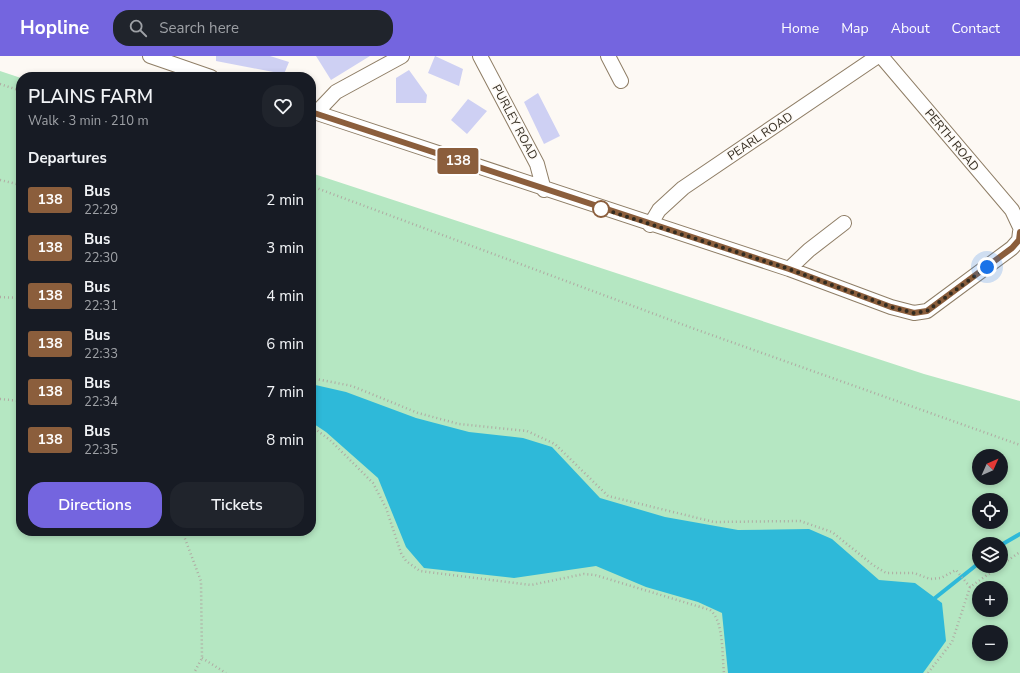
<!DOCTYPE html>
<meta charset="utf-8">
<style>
body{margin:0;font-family:"Nunito Sans",sans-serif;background:#20242c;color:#f1f3f6;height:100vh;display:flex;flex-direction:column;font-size:15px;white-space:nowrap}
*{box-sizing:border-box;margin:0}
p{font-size:13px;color:#9ea1a6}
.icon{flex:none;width:22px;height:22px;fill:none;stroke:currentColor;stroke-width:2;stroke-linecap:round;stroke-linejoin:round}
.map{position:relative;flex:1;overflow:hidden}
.drawer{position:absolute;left:16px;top:16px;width:300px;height:464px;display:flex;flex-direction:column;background:#171b24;border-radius:16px;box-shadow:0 2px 6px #0003}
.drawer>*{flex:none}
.badge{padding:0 8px;border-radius:3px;font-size:14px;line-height:26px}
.needle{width:26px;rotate:45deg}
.buttons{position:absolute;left:972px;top:393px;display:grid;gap:8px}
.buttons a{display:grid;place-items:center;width:36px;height:36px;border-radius:50%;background:#171b24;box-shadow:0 2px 6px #0003;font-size:20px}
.you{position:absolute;width:20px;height:20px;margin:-10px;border:3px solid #fff;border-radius:50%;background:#1a73e8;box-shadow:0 0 0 6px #1a73e833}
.map>.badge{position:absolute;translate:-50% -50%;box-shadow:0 0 0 2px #fff}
h2{padding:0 12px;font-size:15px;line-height:36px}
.round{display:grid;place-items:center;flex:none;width:42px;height:42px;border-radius:16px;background:#20242c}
.head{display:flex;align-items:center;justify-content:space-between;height:68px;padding:0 12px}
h1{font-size:19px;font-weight:600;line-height:30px}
.primary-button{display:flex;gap:8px;margin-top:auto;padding:8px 12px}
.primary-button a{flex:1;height:46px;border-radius:16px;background:#7465df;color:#fff;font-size:16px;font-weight:600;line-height:46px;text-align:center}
.primary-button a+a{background:#20242c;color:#f1f3f6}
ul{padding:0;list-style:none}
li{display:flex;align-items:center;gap:12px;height:48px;padding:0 12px}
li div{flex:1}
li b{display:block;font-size:15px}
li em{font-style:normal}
li .badge{min-width:44px;font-weight:700;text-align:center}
header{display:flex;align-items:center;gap:24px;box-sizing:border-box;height:56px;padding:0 20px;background:#7465df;color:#fff}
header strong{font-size:19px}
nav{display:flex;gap:22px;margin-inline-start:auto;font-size:14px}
.search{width:280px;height:36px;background:#20242c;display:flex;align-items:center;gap:10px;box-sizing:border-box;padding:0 14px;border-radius:16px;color:#9ea1a6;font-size:15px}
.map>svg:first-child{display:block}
.green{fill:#b5e7c2;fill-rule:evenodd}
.water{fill:#2eb9d9}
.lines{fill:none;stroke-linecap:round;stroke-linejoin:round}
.stream{stroke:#2eb9d9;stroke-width:4}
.building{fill:#ced0f3}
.minor-casing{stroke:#8f7e66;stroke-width:16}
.path{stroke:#afaaa2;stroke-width:2.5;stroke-dasharray:1 3;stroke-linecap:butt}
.minor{stroke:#fff;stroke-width:14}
.line-casing{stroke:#fff;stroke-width:9}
.line{stroke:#8b5e3c;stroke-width:6}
.walk{stroke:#332c21;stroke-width:4;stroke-dasharray:0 7.2}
.stop-dot{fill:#fff;stroke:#8b5e3c;stroke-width:2}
.labels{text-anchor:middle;stroke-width:3;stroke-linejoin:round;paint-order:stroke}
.street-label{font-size:12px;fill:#332c21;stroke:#fdf9f4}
</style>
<header>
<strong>Hopline</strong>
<div class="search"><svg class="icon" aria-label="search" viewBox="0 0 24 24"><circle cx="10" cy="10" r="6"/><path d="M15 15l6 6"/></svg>Search here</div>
<nav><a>Home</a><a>Map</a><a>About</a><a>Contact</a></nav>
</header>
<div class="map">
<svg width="1020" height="617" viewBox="0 0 1020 617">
<rect width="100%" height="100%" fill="#fdf9f4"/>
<!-- green -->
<path class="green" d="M0,15L21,22V475H311V117L924,318L1020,345V617H0ZM979,400H1001V422H979ZM979,444H1001V466H979ZM979,488H1001V510H979ZM979,532H1001V554H979ZM979,576H1001V598H979Z"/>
<!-- water -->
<path class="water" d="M311,328L346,336L416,362L469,376L523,382L552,391L600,442L665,461L738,474L809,473L832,483L879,524L915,527L942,547L946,585L923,617H728L722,557L698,546L646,531L596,510L514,522L424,512L406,491L378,422L326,376L311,366Z"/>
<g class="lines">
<!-- stream -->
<path class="stream" d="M1001,489L1020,478
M935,542L979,507"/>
</g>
<!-- building -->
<path class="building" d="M216,0H270L289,6L284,18L216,5Z
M316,0H370L331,24Z
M435,0L463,13L459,30L428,17Z
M409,14L427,39L426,47H396V22Z
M538,37L560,80L544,88L524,46Z
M468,43L487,55L467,78L451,64Z"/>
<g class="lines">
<defs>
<path id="minor" d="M150,0L211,21
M480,0L537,108L544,134
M608,0L621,25
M881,0L1012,154L1020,171
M311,55L789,213L891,251L914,257L927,255L1012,192L1019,184L1020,176
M316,57L336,36L402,0
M650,169L659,154L683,132L878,0
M789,213L809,194L844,167"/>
</defs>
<!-- minor casing -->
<use href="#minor" class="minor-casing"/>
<!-- path -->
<path class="path" d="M0,28L21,35
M0,124L21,129
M311,130L692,272L1020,389
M0,241L21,242
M311,322L352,330L418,357L459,368L527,375L555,388L608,440L714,466L800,465L832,476L873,509L886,517H914L930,523L941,522L956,514L970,531
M0,343L21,345
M311,370L330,384L373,427L386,452L401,497L406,505L420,515L531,529L584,518L595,519L710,554C724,564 722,601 724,617
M182,475L201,525L202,602L194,617
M1001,509L1020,496
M202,602L226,617
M928,617L952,586L970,531L1000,510"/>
<!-- minor -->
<use href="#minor" class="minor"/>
</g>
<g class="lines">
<defs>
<path id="line" d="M311,56L789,213L891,251L914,257L927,255L1012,192L1019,184L1020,176"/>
</defs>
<!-- line casing -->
<use href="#line" class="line-casing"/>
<!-- line -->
<use href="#line" class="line"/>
<!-- walk -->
<path class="walk" d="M601,153L597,151L789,213L891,251L914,257L927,255L987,211"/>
</g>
<!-- markers -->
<circle class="stop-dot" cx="601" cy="153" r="8"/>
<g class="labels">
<!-- street labels -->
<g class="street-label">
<text transform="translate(515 66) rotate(62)" y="4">PURLEY ROAD</text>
<text transform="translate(760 80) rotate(-34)" y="4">PEARL ROAD</text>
<text transform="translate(952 84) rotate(50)" y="4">PERTH ROAD</text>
</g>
</g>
</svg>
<div class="buttons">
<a><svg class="needle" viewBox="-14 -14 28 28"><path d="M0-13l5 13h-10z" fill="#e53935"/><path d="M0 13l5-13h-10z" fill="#9ea1a6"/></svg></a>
<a><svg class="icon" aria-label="locate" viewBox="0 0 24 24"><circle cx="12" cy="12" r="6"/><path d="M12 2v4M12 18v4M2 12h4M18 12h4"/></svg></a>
<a><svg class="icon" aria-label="layers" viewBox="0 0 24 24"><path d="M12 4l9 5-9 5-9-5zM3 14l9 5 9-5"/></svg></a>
<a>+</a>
<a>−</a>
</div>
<div class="you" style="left:987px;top:211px"></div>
<b class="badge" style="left:458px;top:105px;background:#8b5e3c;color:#fff">138</b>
<section class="drawer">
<div class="head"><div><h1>PLAINS FARM</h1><p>Walk · 3 min · 210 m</p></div><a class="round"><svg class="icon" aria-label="heart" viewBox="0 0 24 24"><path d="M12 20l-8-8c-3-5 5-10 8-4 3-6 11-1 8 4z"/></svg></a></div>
<h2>Departures</h2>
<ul>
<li><span class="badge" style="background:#8b5e3c;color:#fff">138</span><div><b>Bus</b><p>22:29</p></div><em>2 min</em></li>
<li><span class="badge" style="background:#8b5e3c;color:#fff">138</span><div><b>Bus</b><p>22:30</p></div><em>3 min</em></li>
<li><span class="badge" style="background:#8b5e3c;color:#fff">138</span><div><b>Bus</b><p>22:31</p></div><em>4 min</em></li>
<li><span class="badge" style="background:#8b5e3c;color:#fff">138</span><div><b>Bus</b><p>22:33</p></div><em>6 min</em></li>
<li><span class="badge" style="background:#8b5e3c;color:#fff">138</span><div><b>Bus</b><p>22:34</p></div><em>7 min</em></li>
<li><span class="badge" style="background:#8b5e3c;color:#fff">138</span><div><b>Bus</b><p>22:35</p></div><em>8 min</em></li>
</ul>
<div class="primary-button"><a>Directions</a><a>Tickets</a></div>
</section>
</div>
